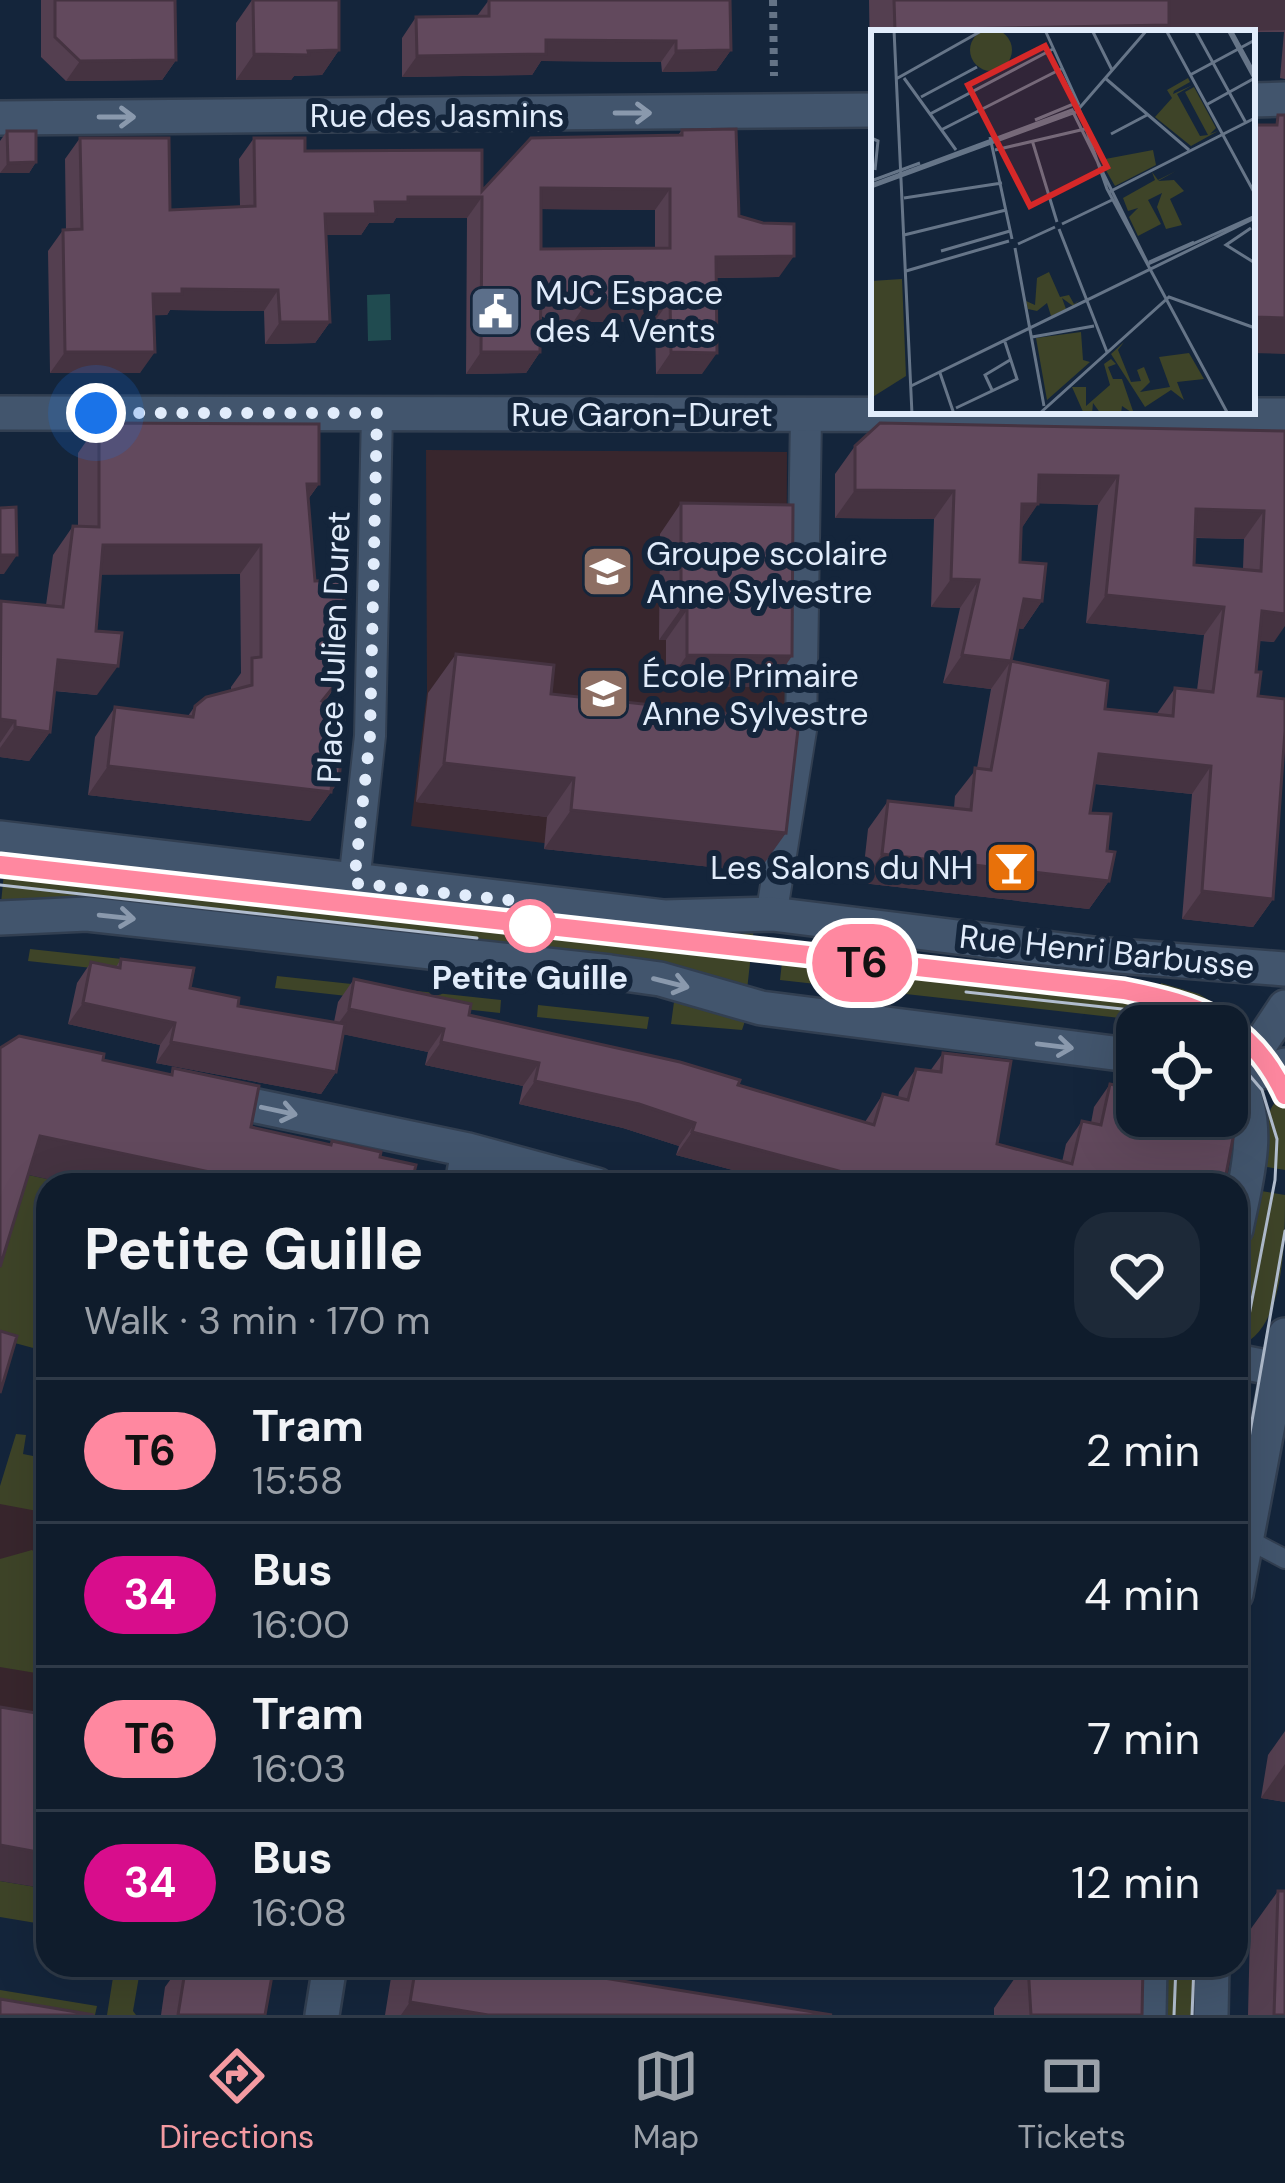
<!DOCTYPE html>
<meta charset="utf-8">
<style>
body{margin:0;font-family:"DM Sans",sans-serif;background:#1d2938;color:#f1f3f6;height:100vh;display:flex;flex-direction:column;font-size:45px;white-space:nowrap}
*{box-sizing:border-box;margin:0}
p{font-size:39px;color:#9ba1a9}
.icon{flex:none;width:66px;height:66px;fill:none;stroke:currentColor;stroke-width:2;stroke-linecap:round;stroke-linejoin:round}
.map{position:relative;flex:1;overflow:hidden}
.panel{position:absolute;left:36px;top:1173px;width:1212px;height:804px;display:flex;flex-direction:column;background:#0f1c2c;border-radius:36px;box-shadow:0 12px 48px #0002,0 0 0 3px #2f3a48}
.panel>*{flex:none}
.badge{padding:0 24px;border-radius:39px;font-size:42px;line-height:78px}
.controls{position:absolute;left:1116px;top:1005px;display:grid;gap:24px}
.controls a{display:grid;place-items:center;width:132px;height:132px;border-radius:24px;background:#0f1c2c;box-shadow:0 12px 48px #0002,0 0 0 3px #2f3a48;font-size:60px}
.you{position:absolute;width:60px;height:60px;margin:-30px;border:9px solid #fff;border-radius:50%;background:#1a73e8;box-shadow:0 0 0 18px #1a73e833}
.map>.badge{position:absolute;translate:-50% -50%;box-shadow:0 0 0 6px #fff}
.round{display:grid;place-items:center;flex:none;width:126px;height:126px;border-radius:36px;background:#1d2938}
.overview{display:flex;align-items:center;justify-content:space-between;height:204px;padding:0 48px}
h1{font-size:57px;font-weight:700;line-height:90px}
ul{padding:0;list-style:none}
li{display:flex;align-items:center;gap:36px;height:144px;padding:0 48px;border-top:3px solid #2f3a48}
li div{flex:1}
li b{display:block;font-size:45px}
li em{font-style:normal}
li .badge{min-width:132px;font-weight:700;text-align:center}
.tab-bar{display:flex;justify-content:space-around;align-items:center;height:168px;border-top:3px solid #2f3a48;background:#0f1c2c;font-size:33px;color:#9ba1a9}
.tab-bar a{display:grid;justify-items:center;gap:6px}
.tab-bar .selected{color:#f49aa1}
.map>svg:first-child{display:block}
.education{fill:#38262d}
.green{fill:#3e4428}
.water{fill:#204b50}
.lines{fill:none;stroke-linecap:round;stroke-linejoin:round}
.service-casing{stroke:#323f51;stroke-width:22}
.pedestrian-casing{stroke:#323f51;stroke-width:34}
.minor-casing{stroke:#323f51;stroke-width:38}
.tertiary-casing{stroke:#323f51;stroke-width:38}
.path{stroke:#647386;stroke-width:8;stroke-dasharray:6 6;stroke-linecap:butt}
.service{stroke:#42556d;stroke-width:18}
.pedestrian{stroke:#42556d;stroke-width:30}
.minor{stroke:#42556d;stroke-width:33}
.tertiary{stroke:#42556d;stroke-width:33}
.tram{stroke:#b1bdce;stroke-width:3}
.wall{fill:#543f50;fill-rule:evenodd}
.shaded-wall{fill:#453341}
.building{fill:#62495d;stroke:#453341;stroke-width:3;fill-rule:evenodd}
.oneway{stroke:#8a99ad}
.line-casing{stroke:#fff;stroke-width:27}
.line{stroke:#ff88a0;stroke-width:18}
.walk{stroke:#e1ecfb;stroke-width:12;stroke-dasharray:0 21.6}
.stop-dot{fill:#fff;stroke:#ff88a0;stroke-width:6}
.labels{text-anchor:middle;stroke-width:12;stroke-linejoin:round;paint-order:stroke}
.street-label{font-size:33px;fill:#e1ecfb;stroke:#14253b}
.poi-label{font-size:33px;fill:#e1ecfb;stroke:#14253b;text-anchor:start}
.stop-label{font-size:33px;font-weight:bold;fill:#e1ecfb;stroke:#14253b}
.inset-road{fill:none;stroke:#667588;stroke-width:3}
.view{fill:#d62828;fill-opacity:0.15;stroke:#d62828;stroke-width:6}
.inset-edge{fill:none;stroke:#e1ecfb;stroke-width:6}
</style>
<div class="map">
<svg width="1285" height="2015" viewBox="0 0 1285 2015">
<rect width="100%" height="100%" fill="#14253b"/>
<!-- education -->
<path class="education" d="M426,450L787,452L786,700L771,872L411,826L427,692Z
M0,1501L48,1511V1750L0,1742Z"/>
<!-- green -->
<path class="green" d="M6,853L82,865L671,931L701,933L754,927L747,990L1,903Z
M784,944L1132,983L1129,1019L780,980Z
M30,949L195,967L193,979L28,961Z
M277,976L501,1000L500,1013L275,988Z
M1161,983L1199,994L1235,1016L1227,1027L1153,1023Z
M674,1002L745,1021L742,1030L671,1024Z
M538,1005L649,1017L647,1029L537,1017Z
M1285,1092V1170L1267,1167C1267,1137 1259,1113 1285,1092Z
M15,1172L61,1182L48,1185V1352L0,1339V1220Z
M1255,1190L1285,1195C1285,1240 1285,1330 1239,1346L1236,1288Z
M16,1434L26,1435L23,1454L48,1459V1513L0,1504V1486Z
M32,1550L48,1563V1675L0,1667V1559Z
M0,1881L48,1889V1925L0,1917Z
M115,1965H141L133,2011L136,2015H107Z
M1166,1965H1200L1199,2015H1165Z
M0,1990L97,2006L95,2015L0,2012Z"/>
<!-- water -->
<path class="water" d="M390,294L391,340L368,341L367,295Z"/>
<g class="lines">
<defs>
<path id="service" d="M1247,1539L1285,1559"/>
<path id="pedestrian" d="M354,883L370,736L377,413
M774,898L801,730L806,415"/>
<path id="minor" d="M1252,100L1285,99
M0,118L874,110
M0,413L1285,415
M213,1097L468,1150L597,1185
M462,1185L468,1150
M1236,1361L1277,1369
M322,2015L330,1965"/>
<path id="tertiary" d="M0,838L664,917L772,914L1094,954L1285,969
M0,918L87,914L610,972L660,979L761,1008L1137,1056
M1237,1079L1285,1007
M1237,1079L1285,1065
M1236,1229C1246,1179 1263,1126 1237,1079
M1236,1594L1285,1335
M1149,2015L1150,1965
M1211,2015L1212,1965"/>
</defs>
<!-- service casing -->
<use href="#service" class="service-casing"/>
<!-- pedestrian casing -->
<use href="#pedestrian" class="pedestrian-casing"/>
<!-- minor casing -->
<use href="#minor" class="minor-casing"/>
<!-- tertiary casing -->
<use href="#tertiary" class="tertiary-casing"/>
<!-- path -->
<path class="path" d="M773,0L774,76"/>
<!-- service -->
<use href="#service" class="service"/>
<!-- pedestrian -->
<use href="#pedestrian" class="pedestrian"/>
<!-- minor -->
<use href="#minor" class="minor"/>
<!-- tertiary -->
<use href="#tertiary" class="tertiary"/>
<!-- tram -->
<path class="tram" d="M0,865L1146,994C1209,1008 1257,1034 1285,1095
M0,885L477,938
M966,992L1122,1009L1192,1026
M1227,1049L1262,1090L1277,1139L1275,1180L1236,1383
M1236,1513L1285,1231
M1174,2015L1176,1965
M1192,2015L1194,1965"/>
</g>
<!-- wall -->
<path class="wall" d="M41,0H175L176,60L162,80L66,81L41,57Z
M252,0H339V50L322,75L294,76L291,80H236V23Z
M489,0L731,50L716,71L662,72L661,62L541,61L532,75L402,77V38L416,17L477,16Z
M869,0H1285V79L1280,78L1284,32L874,33V66H870Z
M682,130L779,277L716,278L702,374H656L655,321L584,322L568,330L541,316L540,352L526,373L466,374L467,218H396L393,223H369L361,235H326L330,322L315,343L265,344L264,311L170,310L167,315H154L140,373H50L48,251L63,230H66L65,159L80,138L170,210L240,206L239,159L254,138L482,191L678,135ZM541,209L655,210V248L541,249Z
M7,131L36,162L29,173H0V141Z
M874,140V214H871L870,147Z
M99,423L319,484L309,498L315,581L343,675L324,703L339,781L310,821L88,795L95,737L115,707L188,716L195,706L231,691V687L241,673L240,574H101L96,631L97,695L54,691L50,732L29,761L0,757V603L1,601L46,605L53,555L73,526H78V453Z
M1285,431L1274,642L1259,641L1256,672L1273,899L1253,927L1182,919L1192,794L1094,784L1090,813L1107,851L1109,881L1089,909L862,883L868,829L888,801L954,808L955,796L977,768L991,689L943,683L960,608L931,607L934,519L835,518V474L855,446ZM1038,503L1098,505L1086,623L1204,635L1197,690L1175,688L1156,715L1105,709L1011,661L1018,628L1023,629L1042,601L1020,562L1021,529ZM1195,538L1244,539L1243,569L1194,565Z
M681,503L792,656L770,687L666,686V640H659L660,534Z
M456,654L551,694L758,872L544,849L547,817L416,802L428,693Z
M121,959L238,1006L334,1022L338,1002L354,979L469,1015L738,1085L865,1122L883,1094L898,1098L899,1092L916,1069L930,1071L943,1053L997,1144L1062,1162L1066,1144L1082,1121L1091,1123L1094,1107L1110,1084L1224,1185H789L676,1155L679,1146L623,1128L519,1104L523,1086L425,1065L428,1052L343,1034L336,1072L321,1094L156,1063L160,1045L68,1024L77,983L91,962L116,967Z
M1285,1731V1802L1261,1798L1268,1755Z
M1278,1891L1285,2015H1248L1250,1930Z
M181,1965H242L265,2015H161L165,1987Z
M393,1965H574L573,1973L832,2015H385Z
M1024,1965H1143L1142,2015H994V2008Z"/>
<!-- shaded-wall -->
<path class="shaded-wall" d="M1167,0H1285V30L1163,33H893L895,30Z
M546,40L676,41L661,62L541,61L532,75L402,77L417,56Z
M339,50L322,75L294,76L291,80H236L254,54Z
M731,50L716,71L662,72L676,51Z
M176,60L162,80L66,81L80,61Z
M36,162L29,173H0L8,163Z
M541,188L670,189L655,210L526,209Z
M408,197H482L467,218H396L393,223H369L361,235H311L325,214L375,202Z
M794,256L779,277L701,278L716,257Z
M182,289L278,290L264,311L170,310L167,315L138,316L153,294Z
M670,300L655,321L584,322L568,330L582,309L599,301Z
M1252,317L1285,318V354L1252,353Z
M280,322H330L315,343L265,344Z
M65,352H155L140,373H50Z
M481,352H540L526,373L466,374Z
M671,352L717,353L702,374H656Z
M1039,475L1118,476L1098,505L1020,503Z
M307,484H319L298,513Z
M855,490L954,491L934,519L835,518Z
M1022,504H1038L1019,532Z
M1196,509L1264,511L1244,539L1176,537Z
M103,545H261L240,574L83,575Z
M0,555H17L4,574H0Z
M951,579L979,580L960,608L931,607Z
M1106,595L1224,607L1204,635L1086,623Z
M1024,599L1042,601L1023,629L1004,627Z
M681,609L687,610L666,640H659Z
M1262,611L1285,614V626L1274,642L1243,639Z
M687,655L792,656L770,687L666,686Z
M962,655L1011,661L991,689L943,683Z
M58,660L118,666L97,695L37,689Z
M0,719L15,721L0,743Z
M15,727L50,732L29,761L0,757V748Z
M1099,754L1211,766L1192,794L1079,782Z
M444,763L574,778L547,817L416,802Z
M108,766L339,781L310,821L88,795Z
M571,810L786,833L758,872L544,849Z
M882,854L1109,881L1089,909L862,883Z
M1202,891L1273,899L1253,927L1182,919Z
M83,1003L175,1023L160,1045L68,1024Z
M349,1009L444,1029L428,1052L332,1032Z
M171,1042L336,1072L321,1094L156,1063Z
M441,1042L539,1063L523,1086L425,1065Z
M535,1081L639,1104L695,1123L679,1146L623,1128L519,1104Z
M692,1132L858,1176L852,1185H789L676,1155Z
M40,1136L271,1185H74L15,1172Z
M1285,1764V1802L1261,1798Z
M0,1845L48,1854V1889L0,1881Z
M410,2002L488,2015H401Z"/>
<!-- building -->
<path class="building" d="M55,0H175L176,60L80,61L55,37Z
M253,0H339V50L308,51L309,55L254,54Z
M489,0H730L731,50L676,51V41L546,40V54L417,56L416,17L489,16Z
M894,0H1169V25L895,30Z
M1278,115H1285V318L1252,317V125H1277Z
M736,129L739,216L763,223L794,224V256L716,257L717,353L671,352L670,300L599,301L582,309L541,288L540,352H481L482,197H408V202H375L376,214H325L330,322H280L278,290L182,289V294H153L155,352H65L63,230L82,229L80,138H169L170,210L255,206L254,138H305V151L482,150V191L531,138L682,135V130ZM541,188L670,189V248L541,249Z
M7,131H36V162L8,163Z
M99,423L319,424V484H307L315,581L344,580L343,675L322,701L345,713L339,781L332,780L331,792L108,766L115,707L193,717L195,706L206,697L252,685V658L261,657V545H103L96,631L122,633L118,666L58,660L50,732L15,727V721L0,719L1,601L63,607L73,526L99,527Z
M880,423L1285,431V614L1262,611L1256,672H1261L1258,696L1285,699V731L1273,899L1202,891L1211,766L1099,754L1090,813L1111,814L1107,851L1115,852L1109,881L882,854L888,801L971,810L975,768L991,770L1011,661L962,655L979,580L951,579L954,491L855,490V446ZM1039,475L1118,476L1106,595L1224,607L1213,692L1175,688L1173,716L1105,709L1108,681L1011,661L1024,599L1042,601L1046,564L1020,562L1022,504H1038ZM1196,509L1264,511L1261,571L1194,565Z
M681,503L793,505L792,656L687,655V610L681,609Z
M16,507L17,555H0V508Z
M456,654L554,665L551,694L799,721L786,833L571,810L574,778L444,763Z
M121,959L194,968L190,988L239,998L238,1006L345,1024L336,1072L171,1042L175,1023L83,1003L91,962L120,968Z
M354,979L471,1004L469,1015L680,1062L740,1080L738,1085L874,1125L883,1094L908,1100L916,1069L941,1072L943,1053L1011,1061L997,1144L1072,1164L1082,1121L1101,1125L1110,1084L1137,1090V1116H1227V1110L1238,1112L1224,1185H856L858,1176L692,1132L695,1123L639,1104L535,1081L539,1063L441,1042L444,1029L349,1009Z
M19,1036L104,1054L103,1060L172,1075L173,1068L259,1086L251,1127L331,1145L332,1141L381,1152L380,1157L416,1165L411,1185H271L40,1136L0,1267V1048Z
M573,1175L608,1185H570Z
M0,1331L17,1336L0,1393Z
M0,1707L48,1715V1854L0,1845Z
M1278,1891H1285V2015H1274Z
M186,1965H242L273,1970L265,2015H178Z
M416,1965H574L573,1973L832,2015H488L410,2002Z
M1028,1965H1143L1142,2015H1031Z
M0,1999L94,2015H0Z"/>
<!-- one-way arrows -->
<defs><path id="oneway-shaft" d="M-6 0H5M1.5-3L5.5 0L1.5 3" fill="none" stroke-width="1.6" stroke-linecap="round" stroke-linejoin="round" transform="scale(3)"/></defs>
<g class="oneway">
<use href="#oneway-shaft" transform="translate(633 113)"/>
<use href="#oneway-shaft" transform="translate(117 117)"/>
<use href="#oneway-shaft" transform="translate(117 917) rotate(6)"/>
<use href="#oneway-shaft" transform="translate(671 983) rotate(14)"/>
<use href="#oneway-shaft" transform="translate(1055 1046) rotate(7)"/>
<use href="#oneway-shaft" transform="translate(279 1111) rotate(12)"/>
</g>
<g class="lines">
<defs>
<path id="line" d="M0,865L1124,990C1199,1005 1251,1021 1285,1095"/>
</defs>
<!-- line casing -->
<use href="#line" class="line-casing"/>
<!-- line -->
<use href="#line" class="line"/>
<!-- walk -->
<path class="walk" d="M96,413H377L370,736L354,883L526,902L530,926"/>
</g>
<!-- icons -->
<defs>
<symbol id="civic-square" viewBox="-11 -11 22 22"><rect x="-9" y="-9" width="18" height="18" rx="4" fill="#5c6f8a" stroke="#14253b"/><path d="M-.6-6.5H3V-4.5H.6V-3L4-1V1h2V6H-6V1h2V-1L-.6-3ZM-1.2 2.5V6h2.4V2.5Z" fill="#fff"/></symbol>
<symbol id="school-square" viewBox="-11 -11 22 22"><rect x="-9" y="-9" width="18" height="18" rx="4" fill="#8d6e63" stroke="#14253b"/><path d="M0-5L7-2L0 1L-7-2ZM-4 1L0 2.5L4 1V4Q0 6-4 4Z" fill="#fff"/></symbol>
<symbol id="bar-square" viewBox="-11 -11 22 22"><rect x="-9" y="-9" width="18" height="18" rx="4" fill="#e8710a" stroke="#14253b"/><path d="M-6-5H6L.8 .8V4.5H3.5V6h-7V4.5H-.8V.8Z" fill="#fff"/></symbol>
</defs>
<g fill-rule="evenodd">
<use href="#civic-square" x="466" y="282" width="59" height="59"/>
<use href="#school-square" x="578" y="542" width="59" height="59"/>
<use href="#school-square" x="574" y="664" width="59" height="59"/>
<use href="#bar-square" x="982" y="838" width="59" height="59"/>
</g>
<!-- markers -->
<circle class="stop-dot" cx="530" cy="926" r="24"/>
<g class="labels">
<!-- street labels -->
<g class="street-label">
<text x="437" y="127">Rue des Jasmins</text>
<text x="642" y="426">Rue Garon-Duret</text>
<text transform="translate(333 647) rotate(-88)" y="12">Place Julien Duret</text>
<text transform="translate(1107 951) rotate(6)" y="12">Rue Henri Barbusse</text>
</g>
<!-- poi labels -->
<g class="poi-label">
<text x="535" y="304">MJC Espace<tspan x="535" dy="38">des 4 Vents</tspan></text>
<text x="646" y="565">Groupe scolaire<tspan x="646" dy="38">Anne Sylvestre</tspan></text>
<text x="642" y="687">École Primaire<tspan x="642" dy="38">Anne Sylvestre</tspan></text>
<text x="973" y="879" text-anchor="end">Les Salons du NH</text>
</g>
<!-- stop labels -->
<g class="stop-label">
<text x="530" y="989">Petite Guille</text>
</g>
</g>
<!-- overview -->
<g transform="translate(871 30)">
<rect width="384" height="384" fill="#14253b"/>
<path d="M99 20a21 21 0 1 1 42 0a21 21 0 1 1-42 0ZM317,48L319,52L303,61L302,64L322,55L306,64L329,106L337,105L314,62L323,57L345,98L339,104L347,101L320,116L284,87L301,68L296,60ZM282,120L285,135L244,156L229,130ZM305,141L287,151L303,150L313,161L299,169L311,195L295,199L286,177L291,163L277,170L290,194L267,206L258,187L267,178L257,181L252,168L284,150L281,142L287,150ZM178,242L189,267L198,265L203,274L208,270L202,276L191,268L195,279L180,286L176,273L166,281L157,279L155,271L164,275L166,248ZM31,249L35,346L0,368V251ZM210,302L212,330L219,332L176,370L165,308ZM253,312L247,320L260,352L270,351L266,340L273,337L279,352L269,362L299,357L288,327L318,323L333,349L306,352L313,370L300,360L274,377L240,324ZM240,329L245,334L237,337L242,349H251L263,384L251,376L250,384H230L222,373L221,384H213L201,357H215V376L239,355L233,334Z" fill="#3e4428"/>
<path class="inset-road" d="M23,0L41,384M174,0L208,75M221,0L241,40M295,0L384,164M324,0L375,93M357,0L384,50M360,0L384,44M319,45L384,10M33,48L85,120M234,48L318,120M25,49L112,0M50,67L106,37M206,73L236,159L357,384M335,75L382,49M59,84L182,19M164,90L205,73M70,100L190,39M240,104L276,85M119,107L141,209M0,108L7,111L4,140M161,110L186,192M124,120L214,99M0,151L49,133M0,155L201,80L277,234L384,186M0,157L205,82L276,0M238,162L384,88M33,168L131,153M191,194L243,169M380,198L355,215L384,233M188,199L236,322M33,205L135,180M147,214L184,197M144,218L173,376M70,221L139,201M278,232L323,212M35,241L138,211M161,307L223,296M69,343L83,384M40,356L384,188M121,360L114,345L139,330M85,378L146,349L134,312M168,384L298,267L384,298"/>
<path class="view" d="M174,16L236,137L159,176L97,55Z"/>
<rect width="384" height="384" class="inset-edge"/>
</g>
</svg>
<div class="controls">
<a><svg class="icon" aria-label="locate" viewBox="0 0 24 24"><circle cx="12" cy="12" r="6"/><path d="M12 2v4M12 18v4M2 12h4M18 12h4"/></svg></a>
</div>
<div class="you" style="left:96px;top:413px"></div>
<b class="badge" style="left:862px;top:963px;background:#ff88a0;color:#111">T6</b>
<section class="panel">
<div class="overview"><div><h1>Petite Guille</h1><p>Walk · 3 min · 170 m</p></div><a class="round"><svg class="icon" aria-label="heart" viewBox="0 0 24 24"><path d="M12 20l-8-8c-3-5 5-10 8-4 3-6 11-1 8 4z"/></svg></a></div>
<ul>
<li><span class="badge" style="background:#ff88a0;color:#111">T6</span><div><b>Tram</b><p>15:58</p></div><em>2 min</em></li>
<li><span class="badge" style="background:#d80d8c;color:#fff">34</span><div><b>Bus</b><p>16:00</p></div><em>4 min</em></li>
<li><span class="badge" style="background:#ff88a0;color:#111">T6</span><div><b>Tram</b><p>16:03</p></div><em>7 min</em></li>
<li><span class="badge" style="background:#d80d8c;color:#fff">34</span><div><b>Bus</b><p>16:08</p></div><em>12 min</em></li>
</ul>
</section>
</div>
<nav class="tab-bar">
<a class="selected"><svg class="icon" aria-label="directions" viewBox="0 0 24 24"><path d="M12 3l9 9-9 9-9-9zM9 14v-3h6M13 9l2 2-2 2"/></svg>Directions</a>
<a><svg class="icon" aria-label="map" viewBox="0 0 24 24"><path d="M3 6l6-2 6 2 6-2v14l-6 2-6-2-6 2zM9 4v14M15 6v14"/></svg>Map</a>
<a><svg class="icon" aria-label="tickets" viewBox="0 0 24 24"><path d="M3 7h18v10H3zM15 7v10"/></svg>Tickets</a>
</nav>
